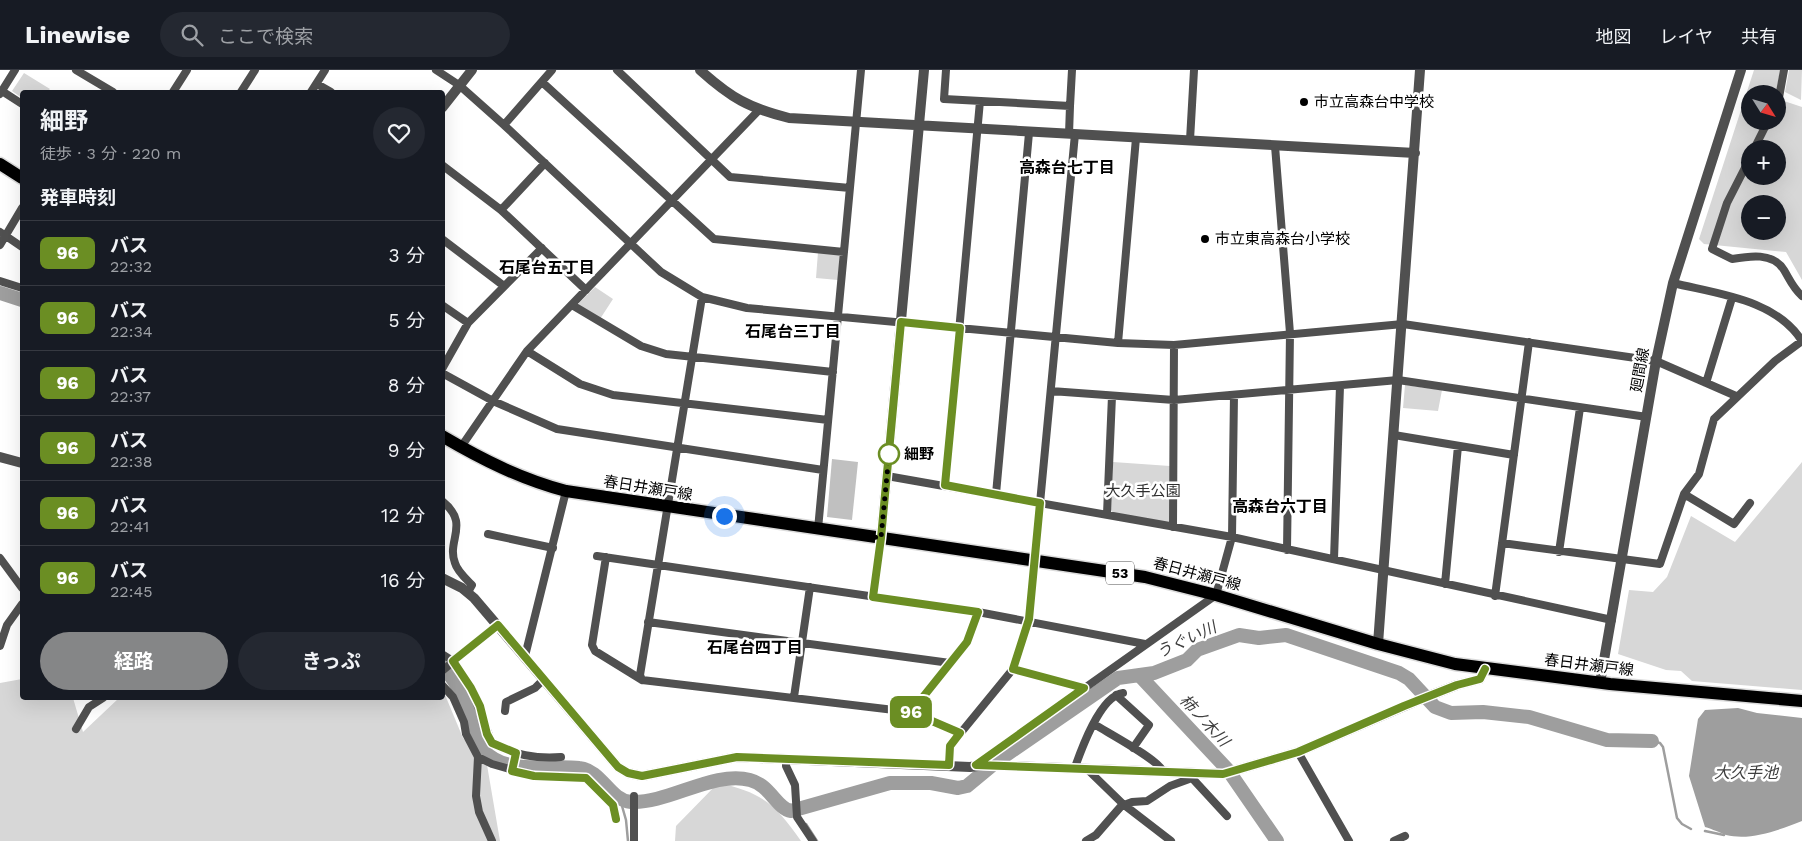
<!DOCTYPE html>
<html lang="ja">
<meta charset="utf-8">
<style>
body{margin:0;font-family:"Work Sans","Noto Sans JP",sans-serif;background:#242831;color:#f1f3f6;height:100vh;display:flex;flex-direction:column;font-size:19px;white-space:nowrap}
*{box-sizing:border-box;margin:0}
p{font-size:16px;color:#9ea1a6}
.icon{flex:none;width:28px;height:28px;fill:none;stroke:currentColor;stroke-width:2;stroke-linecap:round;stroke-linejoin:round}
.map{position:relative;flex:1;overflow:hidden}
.details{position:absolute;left:20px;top:20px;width:425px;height:610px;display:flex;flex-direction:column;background:#171b24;border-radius:5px;box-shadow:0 5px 20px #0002}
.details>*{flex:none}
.badge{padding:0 10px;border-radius:8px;font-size:18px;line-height:32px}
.needle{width:32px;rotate:127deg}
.buttons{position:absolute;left:1741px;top:15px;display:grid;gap:10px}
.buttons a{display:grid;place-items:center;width:45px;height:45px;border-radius:50%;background:#171b24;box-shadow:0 5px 20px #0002;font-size:25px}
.you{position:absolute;width:25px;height:25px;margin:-12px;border:4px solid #fff;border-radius:50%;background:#1a73e8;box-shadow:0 0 0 8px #1a73e833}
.map>.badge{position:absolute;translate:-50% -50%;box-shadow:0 0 0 2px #fff}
h2{padding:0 20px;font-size:19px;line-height:45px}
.round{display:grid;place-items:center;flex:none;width:52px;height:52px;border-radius:26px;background:#242831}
.headline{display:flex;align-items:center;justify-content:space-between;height:85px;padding:0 20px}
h1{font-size:24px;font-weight:700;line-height:38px}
.action{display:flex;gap:10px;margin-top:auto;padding:10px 20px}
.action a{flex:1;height:58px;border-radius:30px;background:#858687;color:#fff;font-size:20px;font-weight:700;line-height:58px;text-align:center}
.action a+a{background:#242831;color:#f1f3f6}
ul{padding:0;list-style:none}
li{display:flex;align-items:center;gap:15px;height:65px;padding:0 20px;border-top:1px solid #363941}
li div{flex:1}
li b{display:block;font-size:19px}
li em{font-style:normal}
li .badge{min-width:55px;font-weight:700;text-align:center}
header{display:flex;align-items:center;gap:30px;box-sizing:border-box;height:70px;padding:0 25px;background:#171b24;border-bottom:1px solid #363941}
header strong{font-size:24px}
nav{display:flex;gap:28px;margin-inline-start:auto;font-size:18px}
.search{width:350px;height:45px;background:#242831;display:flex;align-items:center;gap:12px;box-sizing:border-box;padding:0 18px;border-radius:28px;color:#9ea1a6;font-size:19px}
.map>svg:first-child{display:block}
.green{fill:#d7d7d7;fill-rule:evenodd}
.water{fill:#9e9e9e}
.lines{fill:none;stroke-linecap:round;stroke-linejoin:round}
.stream{stroke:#9e9e9e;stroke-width:2.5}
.river{stroke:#9e9e9e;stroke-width:14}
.building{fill:#c0c0c0}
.primary-casing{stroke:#dbdbdb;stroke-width:15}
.minor{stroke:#505050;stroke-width:8}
.tertiary{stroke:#505050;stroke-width:10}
.primary{stroke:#000;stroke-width:12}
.line-casing{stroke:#fff;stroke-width:11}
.line{stroke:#6b8e23;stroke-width:8}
.walk{stroke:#000;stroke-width:5;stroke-dasharray:0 9}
.poi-dot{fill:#000;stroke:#fff;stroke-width:2}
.stop-dot{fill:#fff;stroke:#6b8e23;stroke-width:2.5}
.labels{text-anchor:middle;stroke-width:5;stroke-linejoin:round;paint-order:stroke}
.shield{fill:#fff;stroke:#4c4c4c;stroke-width:1}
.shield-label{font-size:14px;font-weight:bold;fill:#000}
.poi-label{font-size:15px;fill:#000;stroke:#fff;text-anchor:start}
.street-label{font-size:15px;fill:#000;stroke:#fff}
.stop-label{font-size:15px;font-weight:bold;fill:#000;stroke:#fff;text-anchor:start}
.park-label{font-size:15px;fill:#2e2e2e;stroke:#fff}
.neighbourhood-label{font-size:16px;font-weight:bold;fill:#000;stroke:#fff}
.water-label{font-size:16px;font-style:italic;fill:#3f3f3f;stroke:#fff}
</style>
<header>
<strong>Linewise</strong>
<div class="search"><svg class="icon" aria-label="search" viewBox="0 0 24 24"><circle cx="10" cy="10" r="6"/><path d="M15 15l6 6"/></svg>ここで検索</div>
<nav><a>地図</a><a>レイヤ</a><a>共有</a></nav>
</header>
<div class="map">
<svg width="1802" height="771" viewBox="0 0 1802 771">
<rect width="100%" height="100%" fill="#fff"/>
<!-- green -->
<path class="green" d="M1754,0H1780L1776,24H1750V51H1778V29L1802,37V210L1786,182L1704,174L1699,169ZM1750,79H1778V106H1750ZM1750,134H1778V161H1750Z
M1789,0H1802L1801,30L1785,22Z
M24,3L50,19L47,22H22V28L12,21Z
M818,182L838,184L840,186L838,210L816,208Z
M595,217L613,229L600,249L579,236V233Z
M1405,315L1442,320L1438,341L1403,338Z
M1113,392L1170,396V450L1168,453L1113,443L1111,440Z
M1802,392V620L1692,611L1681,601L1666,600L1618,584L1629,520L1653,522L1667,507L1691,446L1735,472Z
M22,609V628H73L83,662L119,628H442L443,620L463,668L486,689L500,771H0V613Z
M718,713C762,722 776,735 801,771H675L676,756Z"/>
<!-- water -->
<path class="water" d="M1738,638L1757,643L1802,648V751C1779,760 1751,771 1726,765C1721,763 1712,759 1705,757L1689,706L1698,649L1705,640Z"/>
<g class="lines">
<!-- stream -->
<path class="stream" d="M1652,671L1660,673L1663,677L1677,748L1682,754L1691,759
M620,729L626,750L628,771
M806,754L817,771
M1705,761L1724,765"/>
<!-- river -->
<path class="river" d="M0,223L22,230
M442,597C456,609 464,628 470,646C474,658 475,671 484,681C508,706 549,694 579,698C602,700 609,730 631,732C668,734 714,700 750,710C770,715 777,739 791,741L890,713H931L958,718L967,716L996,692L1118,608L1154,603L1187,590L1197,580L1239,565L1259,568L1286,565L1399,603L1409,609L1435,637L1451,643L1483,642L1529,647L1607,670L1652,671
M1139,605L1228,700L1277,771"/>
</g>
<!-- building -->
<path class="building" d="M832,389L858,392L852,450L827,447Z"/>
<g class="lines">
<defs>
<path id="primary" d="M0,94L22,108
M442,366C483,390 521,409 566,421L1145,507L1216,525L1378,574L1455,594L1610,614L1802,631"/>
</defs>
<!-- primary casing -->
<use href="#primary" class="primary-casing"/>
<!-- minor -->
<path class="minor" d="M76,0L113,22
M436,0L459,15L504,55L661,202L702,227L747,238L1118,273L1174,275L1403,254L1656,291L1736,326
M617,0L730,107L850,118
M946,0L944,29L1070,36L1072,0
M542,12L714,169L844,182
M317,14L331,22
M2,21L22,34
M173,22L187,0
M241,22L255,0
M311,22L325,0
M0,24L15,0
M1778,33L1784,0
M504,55L552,0
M1069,64L1070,36
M1190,70L1194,0
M1275,76L1290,263L1287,480
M1754,79L1768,51
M1750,88L1727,133L1712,179L1732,189C1749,186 1773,182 1784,200C1790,210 1793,218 1802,226
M442,95L501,140L586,220
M501,140L545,93
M0,162L22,177
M442,169L504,216
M0,175L22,138
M0,211L22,218
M1673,213C1718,224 1775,229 1802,271
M442,235L468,253
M572,235L641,276L666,284L833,302
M1118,273L1136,68
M527,281L580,314L613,325L828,350
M442,299L468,253L542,178
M442,303L493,331L557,359L823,400
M1706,313L1732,228
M1051,321L1174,330L1398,310L1647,347
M1394,365L1514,385
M461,377L527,281L759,40
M887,406L1232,467L1612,550
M945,415L980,31
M996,424L1029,63
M1684,424L1734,454L1750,433
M442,431C471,454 446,470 455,493C457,501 466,509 472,515L468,522
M1107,444L1112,326
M1173,457L1174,275
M818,459L861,0
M488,464L553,478
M1502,473L1660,494L1684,424L1699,404L1714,349L1775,291L1802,271
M1559,482L1580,338
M597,486L978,542L1145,574
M606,487L592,575L595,581L642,610L911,642L960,663
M0,488L22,518
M1334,489L1340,316
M1445,514L1458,376
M1495,526L1529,272
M873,527L881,468
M648,552L950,593
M0,576L7,555L22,534
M442,584L453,591L471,618L492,673C512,685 538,689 561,687
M525,586L566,421
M1013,599L1084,618
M442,601L498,555
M642,610L640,605L702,227
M442,615L453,627L464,652L466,664L478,687L476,726L479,742L492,771
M1116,625L1149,655L1133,678
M794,627L810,517
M505,641L506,632L535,618L544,609
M911,642L967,572L978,542
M1094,654C1108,663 1160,690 1164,703
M76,659L89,637L103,628
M1298,682L1349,771
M478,687L492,694L534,706L586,708L613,735L616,749
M786,689V696L795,715L797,747L813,771
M949,695L950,676L1013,599L1029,549L1075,64
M976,695L1216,525L1232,467L1234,325
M1074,700C1081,680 1100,626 1123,623
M512,701L516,683
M1089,701L1123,734L1171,771
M634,726V771
M1124,735L1132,732L1147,731L1170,716L1192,708L1227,746
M1086,771L1096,765L1123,734
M1394,771L1405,766"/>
<!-- tertiary -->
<path class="tertiary" d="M700,0C731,28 749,38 789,48L1415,83
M442,38L472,0
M0,387L22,393
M881,468L924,0
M442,508L462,518L474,528L618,697L628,703L642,706L737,687L970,697L985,695L1223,704L1298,682L1419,630L1457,615L1480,609L1485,599
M1378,574L1420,0
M1600,613L1656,291L1673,213L1741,0"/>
<!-- primary -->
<use href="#primary" class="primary"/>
</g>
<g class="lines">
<defs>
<path id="line" d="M616,749L613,735L586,708L534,706L512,701L516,683L492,673L487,664L480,636L471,618L453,591L498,555L618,697L628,703L642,706L737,687L949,695L950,676L960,663L911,642L967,572L978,542L873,527L881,468L901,252L960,258L945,415L1040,433L1029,549L1013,599L1084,618L976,695L1223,704L1298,682L1404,636L1457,615L1480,609L1485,599"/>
</defs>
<!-- line casing -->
<use href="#line" class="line-casing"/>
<!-- line -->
<use href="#line" class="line"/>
<!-- walk -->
<path class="walk" d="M724,446L881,468L889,384"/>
</g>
<!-- markers -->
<g class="poi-dot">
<circle cx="1304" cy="32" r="5"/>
<circle cx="1205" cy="169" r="5"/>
</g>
<circle class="stop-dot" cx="889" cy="384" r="10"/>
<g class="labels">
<!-- shield labels -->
<rect class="shield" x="1106" y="491.5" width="28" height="23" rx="4"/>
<g class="shield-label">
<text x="1120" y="508">53</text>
</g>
<!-- poi labels -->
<g class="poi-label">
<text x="1314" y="37">市立高森台中学校</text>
<text x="1215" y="174">市立東高森台小学校</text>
</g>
<!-- street labels -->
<g class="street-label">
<text transform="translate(1640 300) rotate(-80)" y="5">廻間線</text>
<text transform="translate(648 418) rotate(9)" y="5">春日井瀬戸線</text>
<text transform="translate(1197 504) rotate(15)" y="5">春日井瀬戸線</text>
<text transform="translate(1589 595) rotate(7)" y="5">春日井瀬戸線</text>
</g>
<!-- stop labels -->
<g class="stop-label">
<text x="904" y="389">細野</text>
</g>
<!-- park labels -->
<g class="park-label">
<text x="1143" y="426">大久手公園</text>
</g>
<!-- neighbourhood labels -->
<g class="neighbourhood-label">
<text x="1067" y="103">高森台七丁目</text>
<text x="547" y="203">石尾台五丁目</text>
<text x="793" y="267">石尾台三丁目</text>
<text x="1280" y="442">高森台六丁目</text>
<text x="755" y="583">石尾台四丁目</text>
</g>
<!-- water labels -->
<g class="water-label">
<text transform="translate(1186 569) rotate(-25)" y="6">うぐい川</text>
<text transform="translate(1205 650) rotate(47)" y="6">柿ノ木川</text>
<text x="1746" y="708">大久手池</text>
</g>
</g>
</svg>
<div class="buttons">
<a><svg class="needle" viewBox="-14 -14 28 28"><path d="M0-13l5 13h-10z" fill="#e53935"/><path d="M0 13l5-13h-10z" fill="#9ea1a6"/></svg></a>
<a>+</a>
<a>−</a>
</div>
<div class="you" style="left:724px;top:446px"></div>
<b class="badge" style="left:911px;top:642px;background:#6b8e23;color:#fff">96</b>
<section class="details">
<div class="headline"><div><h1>細野</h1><p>徒歩 · 3 分 · 220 m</p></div><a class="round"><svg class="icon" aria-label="heart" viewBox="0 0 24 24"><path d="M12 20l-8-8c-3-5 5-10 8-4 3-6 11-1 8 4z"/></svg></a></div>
<h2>発車時刻</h2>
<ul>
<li><span class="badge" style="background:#6b8e23;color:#fff">96</span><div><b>バス</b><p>22:32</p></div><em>3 分</em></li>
<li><span class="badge" style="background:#6b8e23;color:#fff">96</span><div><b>バス</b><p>22:34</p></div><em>5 分</em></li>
<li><span class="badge" style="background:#6b8e23;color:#fff">96</span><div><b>バス</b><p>22:37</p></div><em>8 分</em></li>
<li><span class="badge" style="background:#6b8e23;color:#fff">96</span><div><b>バス</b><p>22:38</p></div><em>9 分</em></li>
<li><span class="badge" style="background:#6b8e23;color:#fff">96</span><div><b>バス</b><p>22:41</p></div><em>12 分</em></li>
<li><span class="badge" style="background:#6b8e23;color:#fff">96</span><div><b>バス</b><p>22:45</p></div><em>16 分</em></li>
</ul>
<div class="action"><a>経路</a><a>きっぷ</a></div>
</section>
</div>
